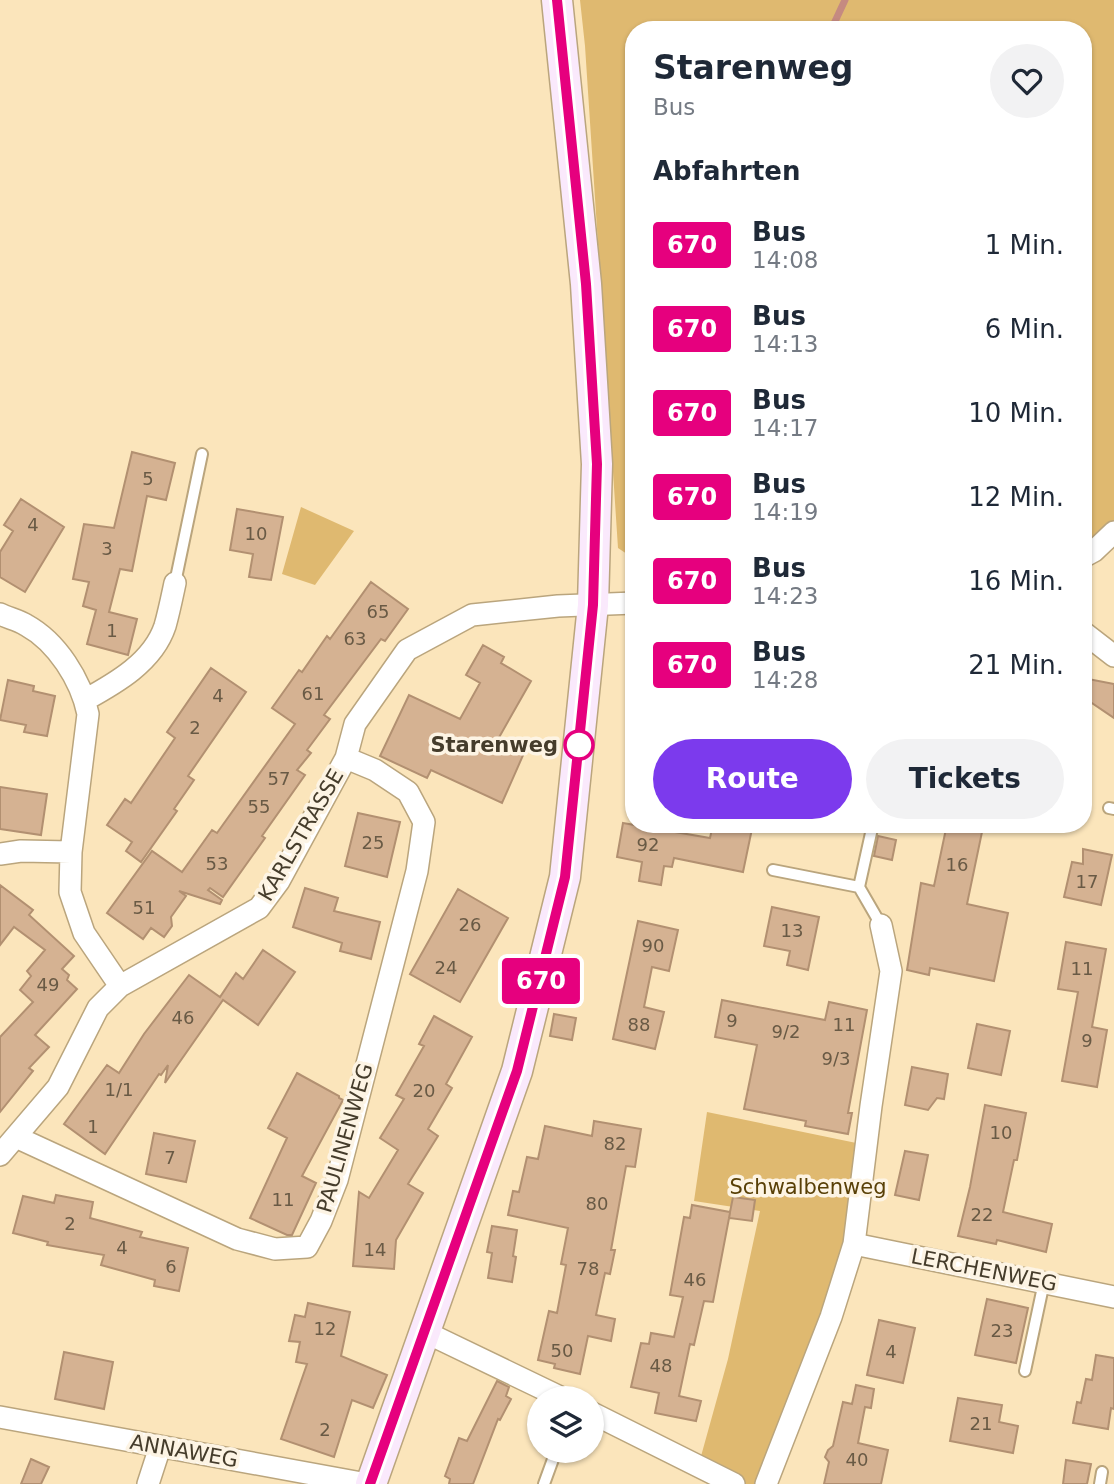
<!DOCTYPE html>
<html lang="de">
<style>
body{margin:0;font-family:"DejaVu Sans",sans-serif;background:#f2f2f3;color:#1f2937;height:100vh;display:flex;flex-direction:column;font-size:26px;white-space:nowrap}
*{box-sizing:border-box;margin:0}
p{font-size:23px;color:#747a83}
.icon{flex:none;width:38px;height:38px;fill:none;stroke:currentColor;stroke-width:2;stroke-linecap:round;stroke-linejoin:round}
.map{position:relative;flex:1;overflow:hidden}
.drawer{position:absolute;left:625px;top:21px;width:467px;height:812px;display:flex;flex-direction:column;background:#fff;border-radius:28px;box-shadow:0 2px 5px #0004}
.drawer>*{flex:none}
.badge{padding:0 14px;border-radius:5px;font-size:24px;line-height:46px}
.fabs{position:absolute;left:527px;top:1386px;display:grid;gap:14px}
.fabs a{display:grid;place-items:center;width:77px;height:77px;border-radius:50%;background:#fff;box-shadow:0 2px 5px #0004;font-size:35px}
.map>.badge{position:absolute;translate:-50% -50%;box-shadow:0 0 0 4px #fff}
h2{padding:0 28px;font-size:26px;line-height:63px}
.round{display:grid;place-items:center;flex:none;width:74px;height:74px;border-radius:37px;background:#f2f2f3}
.head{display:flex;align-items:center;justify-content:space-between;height:119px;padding:0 28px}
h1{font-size:33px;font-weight:700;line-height:52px}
.cta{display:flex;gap:14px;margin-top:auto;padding:14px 28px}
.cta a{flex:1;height:80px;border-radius:42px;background:#7c3aed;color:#fff;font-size:28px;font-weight:700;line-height:80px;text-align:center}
.cta a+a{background:#f2f2f3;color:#1f2937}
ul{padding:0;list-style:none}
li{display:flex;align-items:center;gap:21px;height:84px;padding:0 28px}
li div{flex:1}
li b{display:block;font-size:26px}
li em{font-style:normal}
li .badge{min-width:77px;font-weight:700;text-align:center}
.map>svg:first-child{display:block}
.green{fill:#dfb970}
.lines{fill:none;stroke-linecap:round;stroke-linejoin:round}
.stream{stroke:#c58a81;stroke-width:7}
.building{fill:#d5b292;stroke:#b29071;stroke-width:2}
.lane-casing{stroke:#baa57d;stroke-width:14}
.street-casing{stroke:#baa57d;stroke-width:24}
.secondary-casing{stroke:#baa57d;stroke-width:33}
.lane{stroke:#fff;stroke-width:10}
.street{stroke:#fff;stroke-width:21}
.secondary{stroke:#fae9fc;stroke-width:30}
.line-casing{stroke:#fff;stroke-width:16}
.line{stroke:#e6007e;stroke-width:10}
.stop-dot{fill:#fff;stroke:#e6007e;stroke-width:3.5}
.labels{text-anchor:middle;stroke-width:7;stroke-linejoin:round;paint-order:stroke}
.number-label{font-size:18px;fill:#695a45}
.stop-label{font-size:21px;font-weight:bold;fill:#453c2b;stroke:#fdf4e4;text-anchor:end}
.street-label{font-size:21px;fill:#453c2b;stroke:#fdf4e4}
.park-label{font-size:21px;fill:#594007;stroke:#fdf4e4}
</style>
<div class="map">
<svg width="1114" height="1484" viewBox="0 0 1114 1484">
<rect width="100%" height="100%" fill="#fbe5bb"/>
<!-- green -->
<path class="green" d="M580,0H1114V534L1083,560V30H634L633,558L618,548L585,46Z
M301,507L354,531L315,585L282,574Z
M707,1112L866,1145L854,1244L766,1484H735L698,1467L728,1359L760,1211L694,1201Z"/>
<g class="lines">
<!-- stream -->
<path class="stream" d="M831,30L845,0"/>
</g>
<!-- building -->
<path class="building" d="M132,452L175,463L166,500L147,496L132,571L120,569L109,612L137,619L128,655L87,644L96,610L83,606L89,582L73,579L84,524L114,528Z
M21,499L64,527L25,592L0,577V552L13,531L4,525Z
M237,509L283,517L271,580L249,577L253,554L230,550Z
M371,582L408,609L385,641L381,639L324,715L330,719L307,750L311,753L297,770L305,775L262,836L265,838L223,897L210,888L208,890L222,900L220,904L179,891L186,896L171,917L172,926L164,937L151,928L143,939L107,913L152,851L182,872L212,830L217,833L295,724L272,708L299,670L302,672L327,636L330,639Z
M483,645L504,657L501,663L531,681L497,741L524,753L502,803L431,770L427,778L380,756L409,695L460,719L480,683L466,675Z
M211,668L246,692L188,776L194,780L174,809L177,811L141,862L126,851L132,842L107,825L125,799L131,803L175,738L167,732Z
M1083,678L1114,684V718L1083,697Z
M8,680L34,686L33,691L55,696L47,736L24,732L26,725L0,720Z
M0,787L47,794L41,835L0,829Z
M358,813L400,822L387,877L345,866Z
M623,823L710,838L713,824H753L743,872L674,858L672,867L664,866L661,885L639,881L642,862L617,857Z
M947,824L982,832L967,904L1008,913L994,981L930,968L929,975L907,970L921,883L934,886Z
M878,836L896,840L892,860L874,856Z
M1083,849L1112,855L1101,905L1064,897L1072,862L1083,864Z
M0,885L33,910L29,915L74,956L62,969L69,975L67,980L77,989L35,1035L49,1047L29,1068L33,1071L0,1112V1037L33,1002L20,990L31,976L27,971L45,950L14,927L0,945Z
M305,888L338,898L334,911L380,922L371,959L340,951L342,943L293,927Z
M458,889L508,918L460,1002L410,974Z
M772,907L819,917L808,970L787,965L790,951L764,946Z
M638,921L678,930L669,971L652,967L644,1007L664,1012L655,1049L613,1039Z
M1066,942L1106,949L1092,1027L1107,1030L1097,1087L1062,1081L1078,992L1058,989Z
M263,950L295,972L258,1025L223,1000L165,1083L168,1065L161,1075L159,1074L105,1154L64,1124L107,1065L119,1073L144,1034L189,975L220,997L236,973L243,979Z
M722,1000L825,1020L829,1002L867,1010L848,1113H852L848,1134L805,1126L806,1121L744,1109L757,1045L715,1037Z
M554,1014L576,1018L572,1040L550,1036Z
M434,1016L472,1037L446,1084L452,1088L428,1129L438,1136L408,1184L423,1193L396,1240L394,1269L353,1266L359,1192L369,1198L398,1150L380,1138L404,1099L396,1095L424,1046L419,1044Z
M977,1024L1010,1031L1001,1075L968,1068Z
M912,1067L948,1074L944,1099L937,1098L928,1110L905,1105Z
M297,1073L339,1096V1098L343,1100L302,1176L316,1183L292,1235H287L250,1218L287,1138L268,1128Z
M985,1105L1026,1113L1017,1160H1014L1003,1212L1052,1224L1046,1252L997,1240L996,1244L958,1236L970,1187Z
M594,1121L641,1129L635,1167L626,1166L611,1250H615L610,1274L605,1273L596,1315L615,1319L611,1341L588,1336L580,1374L554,1368L555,1364L538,1360L549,1311L557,1313L566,1265L561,1264L568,1228L508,1215L513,1191L519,1192L527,1157L538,1159L545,1126L592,1136Z
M154,1133L195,1141L186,1182L146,1174Z
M905,1151L928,1155L919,1200L895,1195Z
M56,1195L93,1202L90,1218L142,1232L140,1237L188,1248L179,1291L154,1286L155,1280L101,1265L104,1255L47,1245L48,1242L13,1233L23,1196L54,1203Z
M733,1197L755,1200L752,1221L729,1218L730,1213L713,1302L704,1301L694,1345L690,1344L679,1396L701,1401L696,1421L655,1413L659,1393L631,1387L641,1343L649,1344L651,1333L674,1337L683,1297L670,1295L684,1217L690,1218L692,1205L730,1212Z
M492,1226L517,1230L513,1256L516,1257L512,1282L488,1278L492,1253L487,1252Z
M987,1299L1028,1308L1016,1363L975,1355Z
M308,1303L350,1312L341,1356L387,1375L373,1408L352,1400L334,1457L281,1439L307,1364L296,1362L300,1342L289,1341L295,1315L305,1317Z
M879,1320L915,1328L903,1383L867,1375Z
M64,1352L113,1362L104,1409L55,1399Z
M1096,1355L1114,1358V1409L1111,1408L1108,1429L1073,1423L1077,1402L1081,1403L1086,1379L1092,1380Z
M497,1381L509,1387L506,1396L511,1399L500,1420L498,1419L473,1484H449L450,1479L445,1476L459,1438L467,1441Z
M856,1385L874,1389L871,1408L865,1407L858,1443L888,1450L881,1484H824L829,1462L825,1457L828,1450L833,1446L843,1402L852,1404Z
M958,1398L1002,1405L999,1422L1018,1426L1013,1453L950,1441Z
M31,1459L49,1467L41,1484H21Z
M1066,1460L1091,1464L1087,1484H1063Z"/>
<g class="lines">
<defs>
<path id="lane" d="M175,583L202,454
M1109,808L1114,809
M873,824L859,887L881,925
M773,870L859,887
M1025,1371L1044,1282
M544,1484L556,1451
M1100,1484L1102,1472"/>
<path id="street" d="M1083,557L1094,551L1114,532
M0,614C8,618 18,620 26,625C57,642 81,680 88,714L71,852L70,892L84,933L120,986
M1083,632L1114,656
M85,700C116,683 153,662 165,626C169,612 172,597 175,583
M0,854L21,851L71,852
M16,1137L237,1239L275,1249L307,1247L321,1221L337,1180L417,871L424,822L408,792L375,770L346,758
M0,1155L58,1087L98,1008L120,986L259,908L279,881L346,758L355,724L407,650L472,615L558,606L634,603
M854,1244L1114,1297
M423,1331L562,1398
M592,1413L734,1484
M0,1417L367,1484
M148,1484L160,1447
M766,1484L831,1317L854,1244L871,1106L891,971L881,925"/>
<path id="secondary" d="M371,1484L517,1071L565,877L593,605L597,464L586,284L557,0"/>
</defs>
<!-- lane casing -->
<use href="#lane" class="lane-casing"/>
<!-- street casing -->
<use href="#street" class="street-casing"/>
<!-- secondary casing -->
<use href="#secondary" class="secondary-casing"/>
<!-- lane -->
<use href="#lane" class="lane"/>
<!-- street -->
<use href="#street" class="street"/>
<!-- secondary -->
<use href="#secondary" class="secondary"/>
</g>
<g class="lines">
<defs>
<path id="line" d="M370,1484L517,1071L565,877L593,605L597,464L586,284L557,0"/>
</defs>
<!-- line casing -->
<use href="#line" class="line-casing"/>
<!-- line -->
<use href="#line" class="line"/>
</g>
<!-- markers -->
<circle class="stop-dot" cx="579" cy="745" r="14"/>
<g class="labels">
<!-- number labels -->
<g class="number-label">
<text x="148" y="485">5</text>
<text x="33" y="531">4</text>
<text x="256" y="540">10</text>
<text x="107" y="555">3</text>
<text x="378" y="618">65</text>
<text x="112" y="637">1</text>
<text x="355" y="645">63</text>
<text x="313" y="700">61</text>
<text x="218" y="702">4</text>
<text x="195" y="734">2</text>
<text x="279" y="785">57</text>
<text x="259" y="813">55</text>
<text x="373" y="849">25</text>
<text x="648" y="851">92</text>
<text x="217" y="870">53</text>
<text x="957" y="871">16</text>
<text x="1087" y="888">17</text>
<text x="144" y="914">51</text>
<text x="470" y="931">26</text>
<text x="792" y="937">13</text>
<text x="653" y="952">90</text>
<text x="446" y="974">24</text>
<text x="1082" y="975">11</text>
<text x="48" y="991">49</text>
<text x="183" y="1024">46</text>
<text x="732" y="1027">9</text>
<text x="639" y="1031">88</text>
<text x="844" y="1031">11</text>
<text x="786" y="1038">9/2</text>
<text x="1087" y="1047">9</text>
<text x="836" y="1065">9/3</text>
<text x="119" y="1096">1/1</text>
<text x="424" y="1097">20</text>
<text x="93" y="1133">1</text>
<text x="1001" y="1139">10</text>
<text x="615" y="1150">82</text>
<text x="170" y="1164">7</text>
<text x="283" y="1206">11</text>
<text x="597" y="1210">80</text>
<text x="982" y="1221">22</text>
<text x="70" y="1230">2</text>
<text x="122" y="1254">4</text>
<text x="375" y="1256">14</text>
<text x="171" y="1273">6</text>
<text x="588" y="1275">78</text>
<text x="695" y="1286">46</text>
<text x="325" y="1335">12</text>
<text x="1002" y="1337">23</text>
<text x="562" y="1357">50</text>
<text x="891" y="1358">4</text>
<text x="661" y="1372">48</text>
<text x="981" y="1430">21</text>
<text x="325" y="1436">2</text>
<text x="857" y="1466">40</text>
</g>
<!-- stop labels -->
<g class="stop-label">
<text x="558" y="752">Starenweg</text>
</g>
<!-- street labels -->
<g class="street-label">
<text transform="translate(301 835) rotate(-60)" y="7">KARLSTRASSE</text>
<text transform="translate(345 1138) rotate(-74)" y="7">PAULINENWEG</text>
<text transform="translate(984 1270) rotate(11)" y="7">LERCHENWEG</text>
<text transform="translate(184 1451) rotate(10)" y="7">ANNAWEG</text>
</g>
<!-- park labels -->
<g class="park-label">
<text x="808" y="1194">Schwalbenweg</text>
</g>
</g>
</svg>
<div class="fabs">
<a><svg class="icon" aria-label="layers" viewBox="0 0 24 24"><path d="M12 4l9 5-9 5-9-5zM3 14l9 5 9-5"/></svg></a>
</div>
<b class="badge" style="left:541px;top:981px;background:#e6007e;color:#fff">670</b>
<section class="drawer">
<div class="head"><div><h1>Starenweg</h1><p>Bus</p></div><a class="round"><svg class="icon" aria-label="heart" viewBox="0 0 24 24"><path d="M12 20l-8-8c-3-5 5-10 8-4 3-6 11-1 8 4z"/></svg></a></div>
<h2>Abfahrten</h2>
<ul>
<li><span class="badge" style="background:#e6007e;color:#fff">670</span><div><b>Bus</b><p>14:08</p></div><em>1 Min.</em></li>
<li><span class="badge" style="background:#e6007e;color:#fff">670</span><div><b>Bus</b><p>14:13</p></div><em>6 Min.</em></li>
<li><span class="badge" style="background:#e6007e;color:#fff">670</span><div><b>Bus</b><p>14:17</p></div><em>10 Min.</em></li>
<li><span class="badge" style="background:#e6007e;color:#fff">670</span><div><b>Bus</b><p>14:19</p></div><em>12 Min.</em></li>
<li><span class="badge" style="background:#e6007e;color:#fff">670</span><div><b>Bus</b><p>14:23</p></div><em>16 Min.</em></li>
<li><span class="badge" style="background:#e6007e;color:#fff">670</span><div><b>Bus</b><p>14:28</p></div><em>21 Min.</em></li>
</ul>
<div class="cta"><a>Route</a><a>Tickets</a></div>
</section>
</div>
